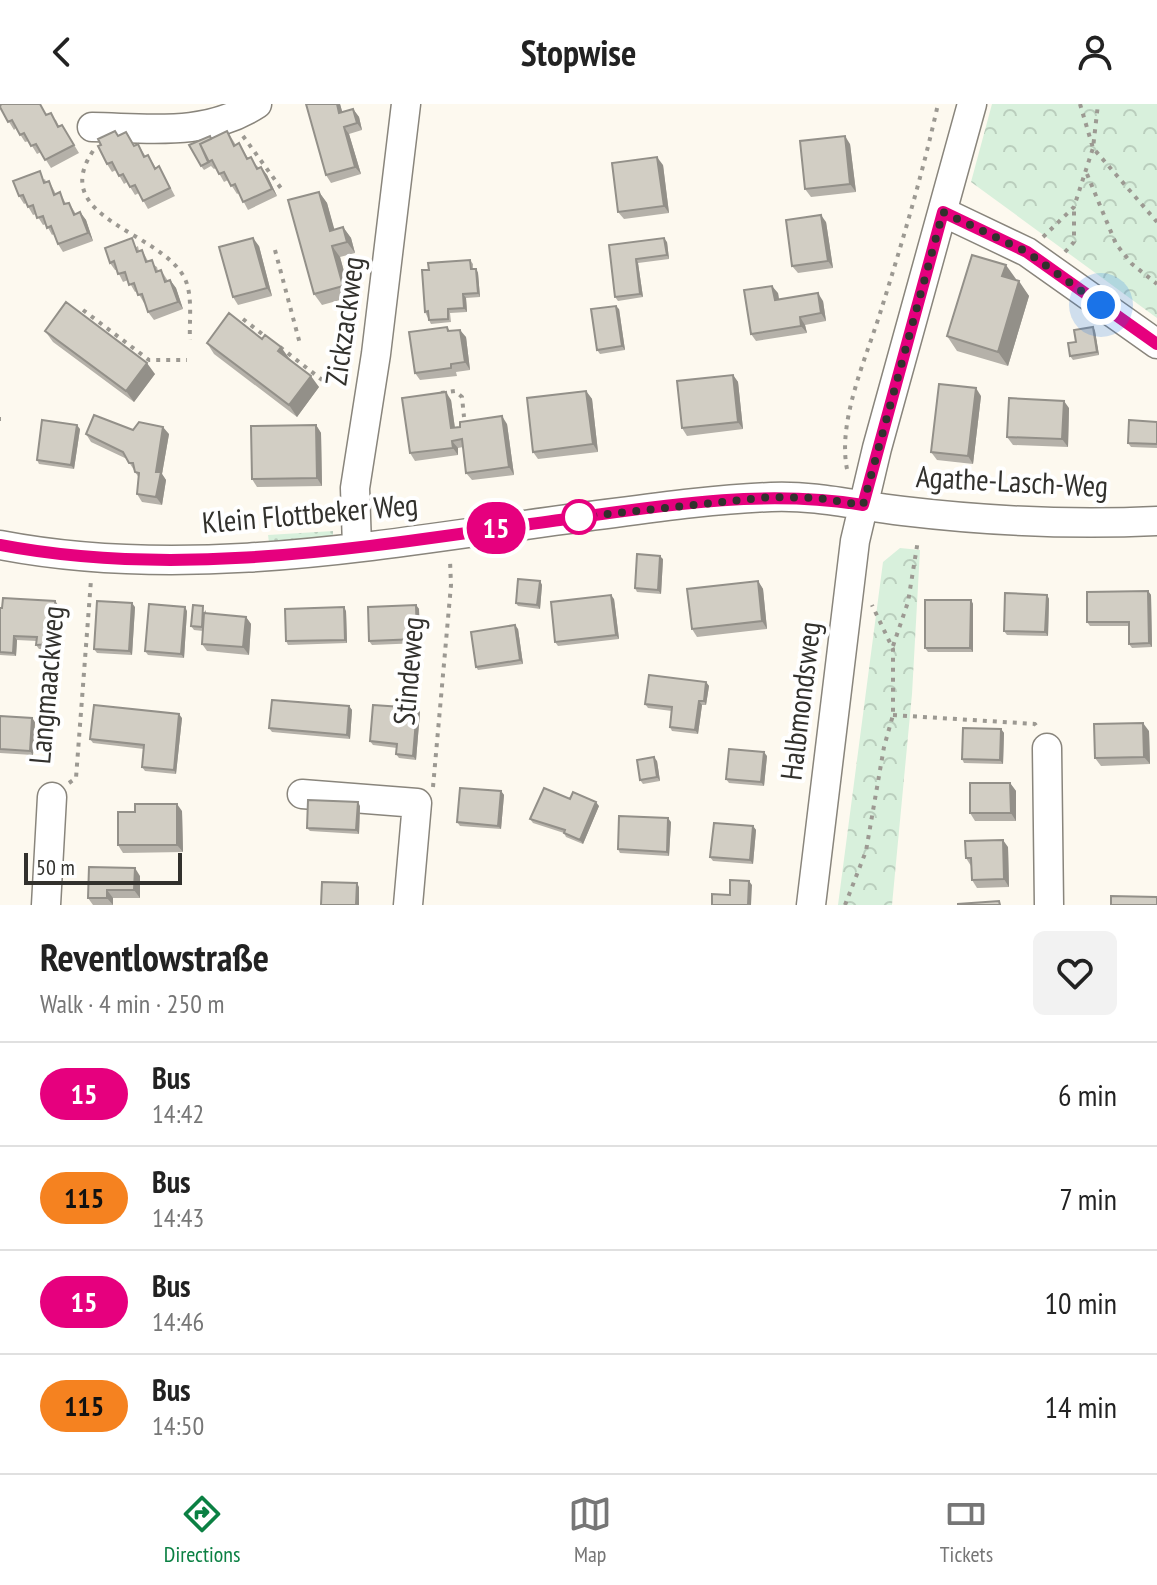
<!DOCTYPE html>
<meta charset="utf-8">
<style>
body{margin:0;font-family:"PT Sans Narrow",sans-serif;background:#f2f2f2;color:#222;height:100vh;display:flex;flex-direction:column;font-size:30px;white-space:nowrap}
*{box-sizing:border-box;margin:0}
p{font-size:26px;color:#767676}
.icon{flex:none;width:44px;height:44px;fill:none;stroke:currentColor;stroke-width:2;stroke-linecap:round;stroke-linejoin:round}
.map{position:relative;height:801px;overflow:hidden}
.details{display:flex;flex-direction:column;background:#fff;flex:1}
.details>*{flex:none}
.badge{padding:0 16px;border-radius:26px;font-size:28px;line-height:52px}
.scale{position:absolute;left:24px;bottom:20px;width:158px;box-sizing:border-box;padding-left:8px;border:4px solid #32312d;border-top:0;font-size:22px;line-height:28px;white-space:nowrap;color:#32312d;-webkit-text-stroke:6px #fff;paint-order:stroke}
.you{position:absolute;width:40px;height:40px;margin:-20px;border:6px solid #fff;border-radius:50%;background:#1a73e8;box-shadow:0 0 0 12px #1a73e833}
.map>.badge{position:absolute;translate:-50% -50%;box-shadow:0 0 0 4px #fff}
.round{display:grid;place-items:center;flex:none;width:84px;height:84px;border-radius:12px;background:#f2f2f2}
.headline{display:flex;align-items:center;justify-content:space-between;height:136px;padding:0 40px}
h1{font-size:38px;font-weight:700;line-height:60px}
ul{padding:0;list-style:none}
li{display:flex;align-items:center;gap:24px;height:104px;padding:0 40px;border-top:2px solid #e0e0e0}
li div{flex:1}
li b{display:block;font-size:30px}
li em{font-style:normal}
li .badge{min-width:88px;font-weight:700;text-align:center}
header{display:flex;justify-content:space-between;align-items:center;height:104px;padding:0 40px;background:#fff;font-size:36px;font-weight:700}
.dock{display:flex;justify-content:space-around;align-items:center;height:112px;border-top:2px solid #e0e0e0;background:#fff;font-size:22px;color:#767676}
.dock a{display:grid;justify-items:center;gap:4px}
.dock .selected{color:#0b8043}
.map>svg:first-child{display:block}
.grass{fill:url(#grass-dots)}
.forest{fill:url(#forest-crowns)}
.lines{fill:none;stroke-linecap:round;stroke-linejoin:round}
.minor-casing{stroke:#89857c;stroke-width:31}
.path{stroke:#9c9992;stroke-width:4;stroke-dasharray:4 6;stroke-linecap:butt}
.minor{stroke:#fff;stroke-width:28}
.wall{fill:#b5b1a9}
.shaded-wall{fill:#939089}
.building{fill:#d2cec4;stroke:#939089;stroke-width:2}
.line-casing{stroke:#fff;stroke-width:18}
.line{stroke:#e6007e;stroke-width:12}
.walk{stroke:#32312d;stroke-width:8;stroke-dasharray:0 14.4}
.stop-dot{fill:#fff;stroke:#e6007e;stroke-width:4}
.labels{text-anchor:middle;stroke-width:8;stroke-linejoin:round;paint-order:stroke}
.street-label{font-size:30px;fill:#32312d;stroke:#fff}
</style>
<header><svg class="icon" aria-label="back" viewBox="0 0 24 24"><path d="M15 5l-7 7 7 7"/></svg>Stopwise<svg class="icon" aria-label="person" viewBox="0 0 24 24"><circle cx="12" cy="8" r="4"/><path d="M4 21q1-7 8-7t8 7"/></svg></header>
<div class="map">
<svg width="1157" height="801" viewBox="0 0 1157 801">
<defs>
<pattern id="grass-dots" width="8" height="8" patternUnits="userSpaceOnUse" patternTransform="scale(2)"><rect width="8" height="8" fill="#d8f0dc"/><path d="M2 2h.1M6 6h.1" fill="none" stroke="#bacebd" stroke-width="1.8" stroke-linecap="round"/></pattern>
<pattern id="forest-crowns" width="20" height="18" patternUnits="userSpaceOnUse" patternTransform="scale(2)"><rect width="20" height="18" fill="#d8f0dc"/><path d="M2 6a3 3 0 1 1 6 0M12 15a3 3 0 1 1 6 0" fill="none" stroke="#bacebd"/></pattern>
</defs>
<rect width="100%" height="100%" fill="#fdf9ef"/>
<!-- grass -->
<path class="grass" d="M333,427V434L269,438L268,431Z"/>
<!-- forest -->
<path class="forest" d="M992,0H1157V214L971,78Z
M900,444L920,446L912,590L892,801H838L883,458Z"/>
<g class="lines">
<defs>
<path id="minor" d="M92,23C150,24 206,33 257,0
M943,108L1027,148L1157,240
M0,441C203,480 412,434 614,409C666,402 719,395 771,393C816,391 858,402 903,407C987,417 1073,421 1157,417
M357,442L355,384L376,250L406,0
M1047,644L1049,801
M302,690L417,699L408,801
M46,801L52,693
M811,801L855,437L877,344L972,0"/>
</defs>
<!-- minor casing -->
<use href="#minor" class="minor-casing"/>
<!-- path -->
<path class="path" d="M1080,0L1093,44L1157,118
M243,32L283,87
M93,47C47,115 162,127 185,175C193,192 189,218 190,236
M1087,70L1116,140L1132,160L1157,180
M1043,133L1074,103L1093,44L1098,0
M275,146L300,240
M1065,148L1074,138V105
M83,206L149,256H187
M243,215L266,233
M280,243L326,279
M441,289L455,287L462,293L464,313
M0,315H1
M847,365C837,315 868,250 882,203C903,136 923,68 938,0
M893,542L908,498L918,436
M893,611L1035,620L1037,623
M69,679L76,674L91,476
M433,683L451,481L450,456
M845,801L866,747L884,643L893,611V545L872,501"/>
<!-- minor -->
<use href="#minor" class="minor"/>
</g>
<!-- wall -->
<path class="wall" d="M306,0H340L342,8L353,5L359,13L362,26L349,30L361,70L331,79L326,71Z
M0,3L47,11L56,16L59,22L62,21L79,49L51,64L41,48L37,50L29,37L25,38L16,24L14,26Z
M227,27L236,41L239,39L248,54L267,71L277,92L248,106L239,89L237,90L228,76L224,78L216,64L214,65L211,62L204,66L201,62L212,35Z
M126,28L135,42L138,40L146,53L148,51L156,64L159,62L175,92L148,105L139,89L135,91L127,78L124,80L116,66L112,68L107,60L119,32Z
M850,40L856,88L811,93L805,85Z
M663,61L669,109L624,115L618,108Z
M45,75L46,78L49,77L56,90L60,88L66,100L69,99L76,110L80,108L86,116L93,137L63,148L58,140L54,130L52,131L46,120L43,121L36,110L33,111L26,99L24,100L19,92Z
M319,88L327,99L334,126L343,123L351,134L355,149L340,153L351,193L322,201L314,190Z
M826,118L833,164L798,169L792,162Z
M667,138L669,155L638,159L643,193L618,197L615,193L609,141Z
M138,142L139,147L142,146L148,157L157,163L158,167L161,166L168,177L170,176L176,184L183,205L154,216L148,208L145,198L144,199L137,187L135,188L128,176L123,178L117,166H115L110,159Z
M259,142L272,192L238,201L233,193Z
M470,156L473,160V165H476L478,169L480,193L466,194L467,208L450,209L451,218L431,220L425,208L429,166Z
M1016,175L1029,192L1008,262L957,247L947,232Z
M778,189L779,195L823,197L826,217L805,221L807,229L756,237L751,230Z
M619,205L625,246L600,250L597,246Z
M447,223L450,227L466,233L470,266L456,268L457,272L420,276L415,269Z
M1093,223L1095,227L1099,251L1073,256L1070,252L1076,238Z
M45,227L155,270L134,298L53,238Z
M207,239L289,254L319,283L297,313L214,250Z
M733,271L738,278L743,325L687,332L682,324Z
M586,287L592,295L598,348L538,355L533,348Z
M981,292L973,360L937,356L931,348Z
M451,296L455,324L507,320L514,371L472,376L466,369L463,343L458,344V351L415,357L410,349Z
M1069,304L1068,343L1013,341L1007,333Z
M1157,318V344L1131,343L1128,339Z
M316,321L321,329L322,382L257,383L252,375Z
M80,325L74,365L39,360L37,356Z
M133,326L169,330L162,370L166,376L162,401L142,398L137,390L139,374L127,355L91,338L86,330Z
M663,455L661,490L637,488L635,484Z
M540,477L542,481L540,505L518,502L516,499Z
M758,477L763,485L767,525L697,533L692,525Z
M1148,487L1151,491L1152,543L1132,544L1129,540V522H1090L1087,518Z
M1047,491L1049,495L1048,532L1007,531L1004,527Z
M614,495L619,535L558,542L555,538Z
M971,496L973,500V548H928L925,544Z
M55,497L58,501L59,526H55L53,544L39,545L36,541L37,537L17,536L16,552L0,551V504Z
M416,501L419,505L420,539L372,541L369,537Z
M135,503L132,551L97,549L94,545Z
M206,506V509L246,513L251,520L249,551L207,547L202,540L203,527L194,526L191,522Z
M187,507L184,554L148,551L145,547Z
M346,507L347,539L288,541L286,537Z
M518,525L523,560L478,566L476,563Z
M706,578L709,582L706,601H702L698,630L672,627L670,623L672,607L648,604L645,600Z
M349,602L352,606L350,635L272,628L269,624Z
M420,608L416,656L399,654L396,650L397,644L373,641L370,637Z
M0,612L32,614L35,618L33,651L0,649Z
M182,614L176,670L145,667L142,663L144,645L93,639L90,635Z
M1001,625L1004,629L1003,660L964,659L962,655Z
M1149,627L1150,660L1101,662L1095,654Z
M767,652L764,682L729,679L726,675Z
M657,657L660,677L643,680L640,676Z
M1010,679L1016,687V717H975L970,709Z
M501,687L504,691L501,725L460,722L457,718Z
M570,695L599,702L583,740L566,733L564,729L533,719L530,715Z
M360,702L359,730L310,727L307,724Z
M182,707L183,748L123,749L118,741L135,708Z
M671,718L669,752L620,749L618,745Z
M753,722L756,726L753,760L713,757L710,753Z
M1008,743L1009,783L977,784L972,776L971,762L966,754Z
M140,772V794H113V801H93L88,794Z"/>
<!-- shaded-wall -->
<path class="shaded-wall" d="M337,0H340L345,17L339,9Z
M353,5L359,13L362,26L357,19Z
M344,23L349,30L361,70L355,63Z
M845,32L850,40L856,88L850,80Z
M657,53L663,61L669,109L664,102Z
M261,63L267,71L277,92L272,85Z
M319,88L327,99L338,138L330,127Z
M80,108L86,116L93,137L88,129Z
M821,111L826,118L833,164L828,157Z
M343,123L351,134L355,149L347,138Z
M253,134L259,142L272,192L267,184Z
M664,134L667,138L669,155L667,151Z
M332,142L340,153L351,193L343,182Z
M636,155L638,159L643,193L640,190Z
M1006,161L1016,175L1012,187L1002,172Z
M476,165L478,169L480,193L478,189Z
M170,176L176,184L183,205L178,198Z
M1019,177L1029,192L1008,262L998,248Z
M772,182L778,189L780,203L775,196Z
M818,189L823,197L826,217L821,209Z
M463,190L466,194L467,208L464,204Z
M616,202L619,205L625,246L622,242Z
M800,213L805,221L807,229L801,222Z
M1093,223L1095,227L1099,251L1097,248Z
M460,226L466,233L470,266L465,258Z
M281,243L289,254L286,258L278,247Z
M147,259L155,270L134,298L126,287Z
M733,271L738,278L743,325L738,318Z
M311,272L319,283L297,313L289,301Z
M976,284L981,292L973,360L968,352Z
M586,287L592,295L598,348L593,340Z
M446,288L451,296L456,332L451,324Z
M1064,297L1069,304L1068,343L1062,335Z
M502,312L507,320L514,371L509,363Z
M77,321L80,325L74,365L71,361Z
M316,321L321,329L322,382L317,374Z
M163,323L169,330L162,370L166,376L162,401L156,393V368Z
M452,337L458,344V351L453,344Z
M660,452L663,455L661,490L658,486Z
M540,477L542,481L540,505L537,501Z
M758,477L763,485L767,525L762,517Z
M1148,487L1151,491L1152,543L1149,539Z
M611,491L614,495L619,535L616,531Z
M1047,491L1049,495L1048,532L1045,528Z
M971,496L973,500V548L970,544Z
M55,497L58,501L59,526L57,522Z
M132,499L135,503L132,551L129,547Z
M416,501L419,505L420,539L417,535Z
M185,503L187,507L184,554L181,550Z
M344,503L346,507L347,539L345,536Z
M246,513L251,520L249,551L243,543Z
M515,521L518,525L523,560L520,556Z
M53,522L55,526L53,544L50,540Z
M14,532L17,536L16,552L13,549Z
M706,578L709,582L706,601L704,597Z
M699,597L702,601L698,630L695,626Z
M349,602L352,606L350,635L347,631Z
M417,604L420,608L416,656L413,652Z
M179,610L182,614L176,670L174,666Z
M32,614L35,618L33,651L30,647Z
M1143,619L1149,627L1150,660L1144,653Z
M1001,625L1004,629L1003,660L1000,656Z
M764,648L767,652L764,682L761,678Z
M654,653L657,657L660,677L657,673Z
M1010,679L1016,687V717L1011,709Z
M501,687L504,691L501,725L498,722Z
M358,698L360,702L359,730L356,726Z
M596,698L599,702L583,740L580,736Z
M177,700L182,707L183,748L177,741Z
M668,714L671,718L669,752L667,748Z
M753,722L756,726L753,760L750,756Z
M1003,736L1008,743L1009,783L1004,775Z
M135,764L140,772V794L134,786Z
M749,777L752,781L751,801H748Z
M357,779L359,783V801H356Z
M107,786L113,794V801L107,794Z"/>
<!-- building -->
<path class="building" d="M1,0H40L46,11L51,9L58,23L62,21L74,41L45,56L36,40L31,42L24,29L20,31L12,16L8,18L0,3Z
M306,0H337L339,9L353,5L357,19L344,23L355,63L326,71Z
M115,27L118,32L126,28L134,42L138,40L144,53L148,51L155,65L159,62L170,84L143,97L135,81L130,83L123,70L119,72L112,58L107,60L98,42L101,41L98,35Z
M227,27L234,42L239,39L247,55L251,53L257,65L261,63L272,85L243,98L235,80L231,82L224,68L219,70L212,56L208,58L200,40Z
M210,32L211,35L200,40L209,58L201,62L189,41Z
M845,32L850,80L805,85L800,37Z
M657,53L664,102L618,108L612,59Z
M40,67L44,79L49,77L54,91L60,88L64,100L69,99L74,111L80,108L88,129L58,140L51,122L47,124L43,112L37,114L33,101L28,103L23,91L19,92L13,77Z
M319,88L330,127L343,123L347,138L332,142L343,182L314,190L288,96Z
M821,111L828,157L792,162L786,116Z
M132,134L137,148L142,146L146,158L152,156L156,168L161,166L165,178L170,176L178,198L148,208L142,190L138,191L134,179L129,181L125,168L118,170L114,157L110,159L105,144Z
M253,134L267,184L233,193L219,143Z
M664,134L667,151L636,155L640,190L615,193L609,141Z
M972,151L1006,161L1002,172L1019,177L998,248L947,232Z
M470,156L471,165H476L478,189L463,190L464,204L448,205V215L429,216L428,207L425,208L422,166H429L428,159Z
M772,182L775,196L818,189L821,209L800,213L801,222L751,230L744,186Z
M66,198L147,259L126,287L45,227Z
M616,202L622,242L597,246L591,205Z
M229,209L262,235L265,231L281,243L278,247L311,272L289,301L207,239Z
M447,223L448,227L460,226L465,258L451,260V264L415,269L409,228Z
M1093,223L1097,248L1070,252L1068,239L1076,238L1074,226Z
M733,271L738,318L682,324L677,277Z
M939,280L976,284L968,352L931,348Z
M586,287L593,340L533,348L527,294Z
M446,288L451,324L460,323V318L502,312L509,363L466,369L462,335L452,337L453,344L410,349L402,294Z
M1009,294L1064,297L1062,335L1007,333Z
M94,311L133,326L139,318L163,323L156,368H161L156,393L137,390L139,369L135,368L133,359H129L123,348L86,330Z
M42,316L77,321L71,361L37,356Z
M1129,316L1157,318V340L1128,339Z
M316,321L317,374L252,375L251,322Z
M637,450L660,452L658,486L635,484Z
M518,475L540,477L537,501L516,499Z
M758,477L762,517L692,525L687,485Z
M1148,487L1149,539L1129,540V518H1087V488Z
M1005,489L1047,491L1045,528L1004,527Z
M611,491L616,531L555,538L551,498Z
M3,494L55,497L57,522H53L50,540L36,541L37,533L14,532L13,549L0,548V504H2Z
M925,496H971L970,544H925Z
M97,497L132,499L129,547L94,545Z
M149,500L185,503L181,550L145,547Z
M193,501L203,502L202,523L191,522Z
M416,501L417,535L369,537L368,503Z
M344,503L345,536L286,537L285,505Z
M204,509L246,513L243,543L202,540Z
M515,521L520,556L476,563L471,528Z
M649,571L706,578L704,597H699L695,626L670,623L672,603L645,600Z
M272,596L349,602L347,631L269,624Z
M94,601L179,610L174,666L142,663L144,641L90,635Z
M373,601L417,604L413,652L396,650L397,640L370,637Z
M0,612L32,614L30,647L0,645Z
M1143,619L1144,653L1095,654L1094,620Z
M963,624L1001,625L1000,656L962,655Z
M729,645L764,648L761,678L726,675Z
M654,653L657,673L640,676L637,656Z
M970,679H1010L1011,709H970Z
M460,684L501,687L498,722L457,718Z
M544,684L570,695L573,688L596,698L580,736L564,729L565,726L530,715Z
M308,696L358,698L356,726L307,724Z
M135,700H177V741H118V708H135Z
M619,712L668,714L667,748L618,745Z
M714,719L753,722L750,756L710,753Z
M1003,736L1004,775L972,776L971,754H966L965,737Z
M89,763L135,764L134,786H107V794H88Z
M730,776L749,777L748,801H712V790L730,791Z
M322,778L357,779L356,801H321Z
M1111,792L1157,793V801H1111Z
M999,797L1000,801H958V800Z"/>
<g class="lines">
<defs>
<path id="line" d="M0,441C187,477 381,440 567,415C665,401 765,385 863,401L943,108L1027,148L1157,240"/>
</defs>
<!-- line casing -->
<use href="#line" class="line-casing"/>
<!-- line -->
<use href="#line" class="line"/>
<!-- walk -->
<path class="walk" d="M579,413L770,393L818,394L863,401L943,108L1027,148L1101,201"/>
</g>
<!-- markers -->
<circle class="stop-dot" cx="579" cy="413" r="16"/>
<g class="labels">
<!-- street labels -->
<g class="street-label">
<text transform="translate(345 217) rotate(-82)" y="10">Zickzackweg</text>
<text transform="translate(1012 378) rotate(3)" y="10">Agathe-Lasch-Weg</text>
<text transform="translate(310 410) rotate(-5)" y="10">Klein Flottbeker Weg</text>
<text transform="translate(409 567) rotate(-85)" y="10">Stindeweg</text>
<text transform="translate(47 581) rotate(-85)" y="10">Langmaackweg</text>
<text transform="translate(801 597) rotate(-83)" y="10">Halbmondsweg</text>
</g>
</g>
</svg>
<div class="scale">50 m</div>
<div class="you" style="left:1101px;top:201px"></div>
<b class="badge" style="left:496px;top:424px;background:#e6007e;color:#fff">15</b>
</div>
<section class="details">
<div class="headline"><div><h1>Reventlowstraße</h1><p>Walk · 4 min · 250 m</p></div><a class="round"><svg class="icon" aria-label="heart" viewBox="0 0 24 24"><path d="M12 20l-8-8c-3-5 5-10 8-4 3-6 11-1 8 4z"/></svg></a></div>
<ul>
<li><span class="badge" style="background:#e6007e;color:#fff">15</span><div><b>Bus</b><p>14:42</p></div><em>6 min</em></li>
<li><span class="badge" style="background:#f58220;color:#111">115</span><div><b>Bus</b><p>14:43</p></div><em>7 min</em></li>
<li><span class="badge" style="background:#e6007e;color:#fff">15</span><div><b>Bus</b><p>14:46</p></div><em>10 min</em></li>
<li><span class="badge" style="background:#f58220;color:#111">115</span><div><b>Bus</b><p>14:50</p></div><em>14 min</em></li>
</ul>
</section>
<nav class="dock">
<a class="selected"><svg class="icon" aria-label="directions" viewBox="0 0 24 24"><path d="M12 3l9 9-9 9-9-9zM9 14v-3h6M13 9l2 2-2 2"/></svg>Directions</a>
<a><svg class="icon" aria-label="map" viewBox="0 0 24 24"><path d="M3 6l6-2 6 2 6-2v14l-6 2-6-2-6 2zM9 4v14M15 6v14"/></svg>Map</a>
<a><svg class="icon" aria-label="tickets" viewBox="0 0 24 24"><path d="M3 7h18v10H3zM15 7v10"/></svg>Tickets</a>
</nav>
